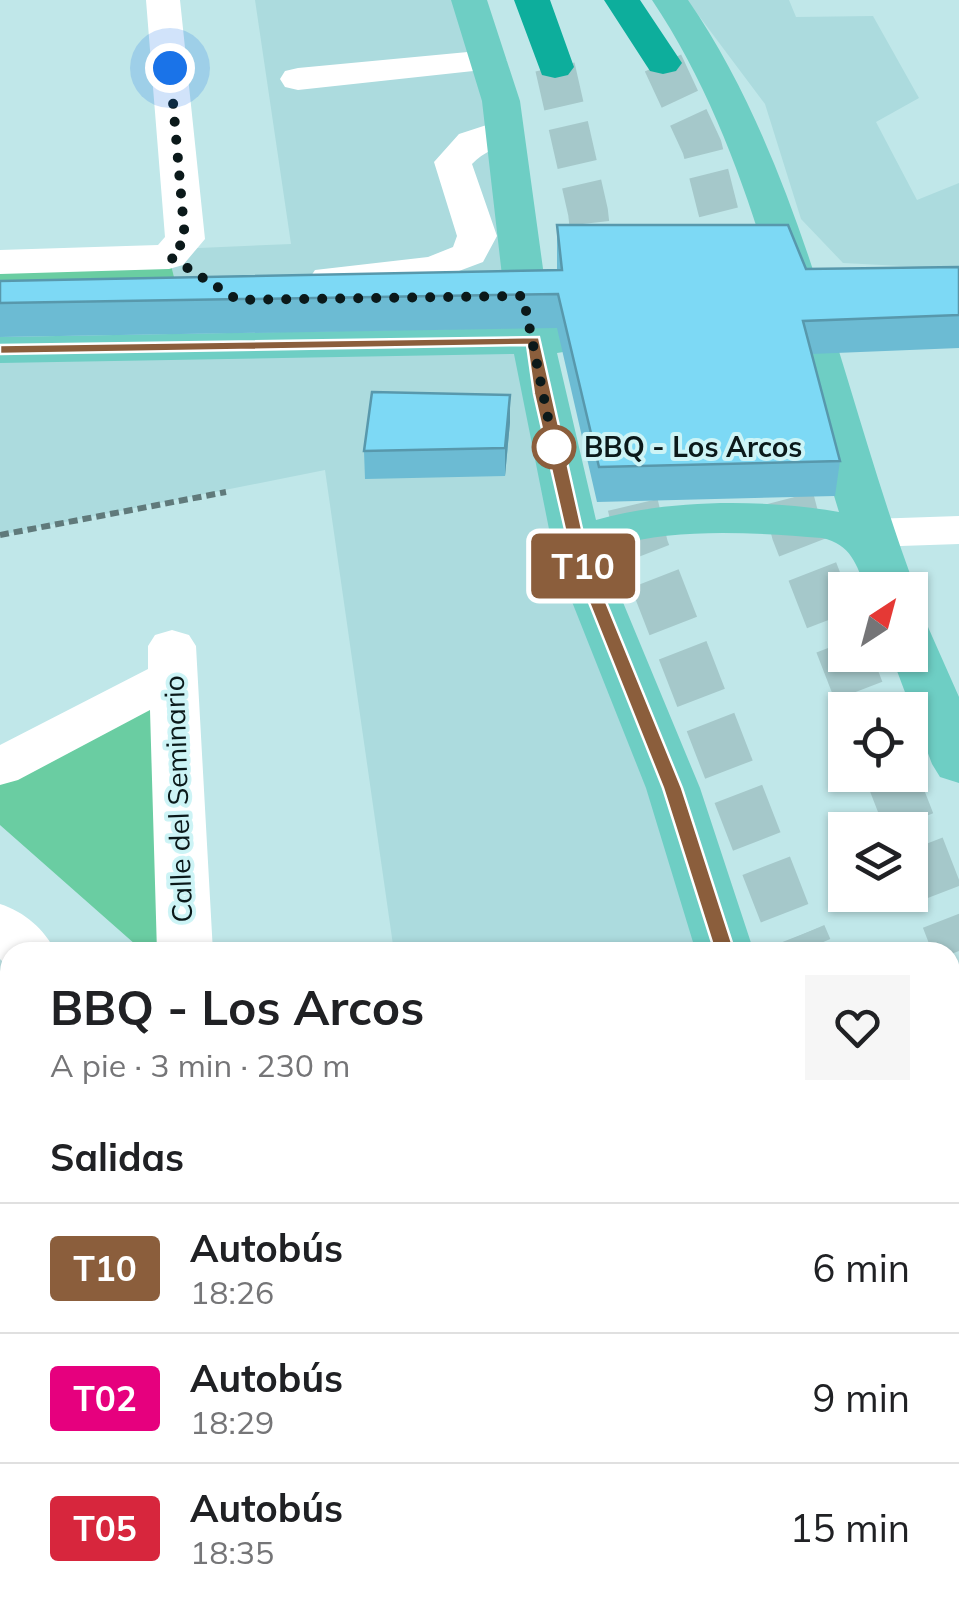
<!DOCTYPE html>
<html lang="es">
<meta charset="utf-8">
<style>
body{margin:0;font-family:Mulish,sans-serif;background:#f6f6f6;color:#202124;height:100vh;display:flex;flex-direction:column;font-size:38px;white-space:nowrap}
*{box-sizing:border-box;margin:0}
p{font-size:32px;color:#757577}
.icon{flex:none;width:55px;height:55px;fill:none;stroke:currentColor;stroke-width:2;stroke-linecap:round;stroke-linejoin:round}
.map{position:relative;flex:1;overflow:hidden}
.panel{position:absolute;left:0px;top:942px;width:960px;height:672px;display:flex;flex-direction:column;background:#fff;border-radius:30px 30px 0 0;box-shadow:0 2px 8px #0004}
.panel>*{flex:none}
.badge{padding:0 20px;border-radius:8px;font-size:35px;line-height:65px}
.needle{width:65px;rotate:36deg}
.buttons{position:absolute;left:828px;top:572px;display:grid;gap:20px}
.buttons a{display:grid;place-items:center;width:100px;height:100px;border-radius:0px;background:#fff;box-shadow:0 2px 8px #0004;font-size:50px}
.you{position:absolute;width:50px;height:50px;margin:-25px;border:8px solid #fff;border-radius:50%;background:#1a73e8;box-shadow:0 0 0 15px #1a73e833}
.map>.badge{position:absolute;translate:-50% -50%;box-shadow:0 0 0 5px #fff}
h2{padding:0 50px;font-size:38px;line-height:90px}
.round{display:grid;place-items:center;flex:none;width:105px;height:105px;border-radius:0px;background:#f6f6f6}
.overview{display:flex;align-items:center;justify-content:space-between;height:170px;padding:0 50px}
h1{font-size:48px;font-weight:700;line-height:75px}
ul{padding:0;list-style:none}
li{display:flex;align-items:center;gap:30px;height:130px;padding:0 50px;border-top:2px solid #e0e0e0}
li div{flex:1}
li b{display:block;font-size:38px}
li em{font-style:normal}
li .badge{min-width:110px;font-weight:700;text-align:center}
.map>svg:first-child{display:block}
.built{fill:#acdbde}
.green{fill:#6acda2}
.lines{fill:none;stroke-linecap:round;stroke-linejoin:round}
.highway-tunnel-far2{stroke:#a5c8ca;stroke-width:40;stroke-dasharray:40 20;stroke-linecap:butt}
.highway-tunnel-far1{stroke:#a5c8ca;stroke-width:51;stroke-dasharray:51 26;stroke-linecap:butt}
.highway-tunnel{stroke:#a5c8ca;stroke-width:66;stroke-dasharray:66 32;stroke-linecap:butt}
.path{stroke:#607a7b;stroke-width:6;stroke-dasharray:9 5;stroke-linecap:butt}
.minor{fill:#fff;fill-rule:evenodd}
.major{fill:#6ecec4;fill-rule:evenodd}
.highway{fill:#0dae9c;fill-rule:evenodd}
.wall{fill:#6cbbd3}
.shaded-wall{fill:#5898ac}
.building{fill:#7dd9f5;stroke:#5898ac;stroke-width:2.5}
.line{fill:#8b5e3c;stroke:#fff;stroke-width:2.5}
.walk{stroke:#0b191a;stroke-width:10;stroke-dasharray:0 18}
.stop-dot{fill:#fff;stroke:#8b5e3c;stroke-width:5}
.labels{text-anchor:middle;stroke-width:8;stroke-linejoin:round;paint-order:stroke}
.stop-label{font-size:28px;font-weight:bold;fill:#0b191a;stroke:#cdf4f6;text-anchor:start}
.street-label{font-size:28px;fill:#0b191a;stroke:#cdf4f6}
</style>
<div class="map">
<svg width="959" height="1613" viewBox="0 0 959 1613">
<rect width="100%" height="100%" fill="#c0e7e9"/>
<!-- built -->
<path class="built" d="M255,0H469L523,296L180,301L169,257L176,249L291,244Z
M687,0H789L796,17L873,16L919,98L876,122L917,200L959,183V269L843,263L801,219L765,104Z
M534,340L673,788L725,952H394L325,470L0,535V350Z
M488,1605H945L947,1613H489Z"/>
<!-- green -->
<path class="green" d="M169,257L180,301L0,303V262Z
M173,677L188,952H144L0,825V763Z"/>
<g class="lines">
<!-- highway-tunnel-far2 -->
<path class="highway-tunnel-far2" d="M663,63L702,147L740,297
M555,67L588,212L598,300"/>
<!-- highway-tunnel-far1 -->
<path class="highway-tunnel-far1" d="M769,424L797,532L866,710
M615,430L643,548L795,940
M891,775L955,940"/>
<!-- highway-tunnel -->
<path class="highway-tunnel" d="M794,938L800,952
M954,938L959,951"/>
<!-- path -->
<path class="path" d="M0,535L226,492"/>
<!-- minor -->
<path class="minor" d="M146,0H180L205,239L183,265L169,269L0,274V250L158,245L165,237Z
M489,50L501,54L507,61L501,68L298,90L285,87L280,79L285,71L298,68Z
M505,119L518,122L523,130C513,145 489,146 472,164L497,236L483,262L435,280L329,291L315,288L309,279L315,270L428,257L453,247L457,236L434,162L459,134Z
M959,516V544L871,547L855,543L848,533L855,523L871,519Z
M172,630L189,635L196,646L213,952H157L150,710L18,780L0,785V745L148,669V646L155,635Z
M0,904C25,912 44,929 56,952H10L8,967L0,959Z
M0,1556L10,1559V1605H45L49,1613H0Z
M177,1605H247L248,1613H176Z"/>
<!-- major -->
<path class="major" d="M451,0H487L520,101L551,327L582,331L589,340L582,349L557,353L596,520C670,499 763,499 839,512C785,340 754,152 652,0H688C804,168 844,399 916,590L910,599V590H866C857,565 851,544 822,538C757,533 678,527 615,546L605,559L700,788L754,952H696L646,788L555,559L514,354L0,363V337L508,328L482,101Z
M910,622L928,627L959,697V783L940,777L932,764L891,655H910Z"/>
<!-- highway -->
<path class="highway" d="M514,0H550L574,67L568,75L555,78L542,75Z
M604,0H640L682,63L676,71L663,74L650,71Z
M950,1350L959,1353V1437L950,1434Z
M950,1540L959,1544V1613H930L927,1605H950Z"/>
</g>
<!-- wall -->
<path class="wall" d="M557,225L806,269L959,267V348L811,354L840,461L835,496L597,502L557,328L0,337V281L557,270Z
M510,395V422L505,476L365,479L364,451Z"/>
<!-- shaded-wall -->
<path class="shaded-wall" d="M510,395V422L505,476V448Z"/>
<!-- building -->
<path class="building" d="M557,225H788L806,269L959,267V315L803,321L840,461L599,467L558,294L0,303V281L562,270Z
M372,392L510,395L505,448L364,451Z"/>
<!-- line -->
<path class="line" d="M539,337L589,560L682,788L735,952L725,960L715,952L663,788L572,560L534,394L527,345L0,354V345Z"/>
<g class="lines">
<!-- walk -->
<path class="walk" d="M170,68L185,240L170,257L238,300L523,296L554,447"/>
</g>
<!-- markers -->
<circle class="stop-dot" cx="554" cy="447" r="20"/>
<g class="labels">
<!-- stop labels -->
<g class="stop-label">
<text x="584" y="457">BBQ - Los Arcos</text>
</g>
<!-- street labels -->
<g class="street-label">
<text transform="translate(178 799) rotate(-92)" y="10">Calle del Seminario</text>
</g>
</g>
</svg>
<div class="buttons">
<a><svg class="needle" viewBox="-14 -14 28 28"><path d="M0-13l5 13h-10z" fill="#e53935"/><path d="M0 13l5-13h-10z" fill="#757577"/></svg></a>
<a><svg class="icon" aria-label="locate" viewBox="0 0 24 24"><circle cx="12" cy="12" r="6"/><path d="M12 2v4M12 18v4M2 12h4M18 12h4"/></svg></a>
<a><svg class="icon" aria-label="layers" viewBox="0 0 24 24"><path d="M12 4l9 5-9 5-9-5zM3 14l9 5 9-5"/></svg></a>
</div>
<div class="you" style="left:170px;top:68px"></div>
<b class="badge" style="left:583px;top:566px;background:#8b5e3c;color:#fff">T10</b>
<section class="panel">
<div class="overview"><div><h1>BBQ - Los Arcos</h1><p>A pie · 3 min · 230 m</p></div><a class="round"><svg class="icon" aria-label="heart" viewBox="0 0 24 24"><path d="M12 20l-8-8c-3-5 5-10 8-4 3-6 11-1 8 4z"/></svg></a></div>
<h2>Salidas</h2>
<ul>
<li><span class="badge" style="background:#8b5e3c;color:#fff">T10</span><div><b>Autobús</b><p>18:26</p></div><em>6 min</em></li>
<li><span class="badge" style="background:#e6007e;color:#fff">T02</span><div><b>Autobús</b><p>18:29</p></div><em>9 min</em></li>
<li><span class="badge" style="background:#d7263d;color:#fff">T05</span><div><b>Autobús</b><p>18:35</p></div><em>15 min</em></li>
</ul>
</section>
</div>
